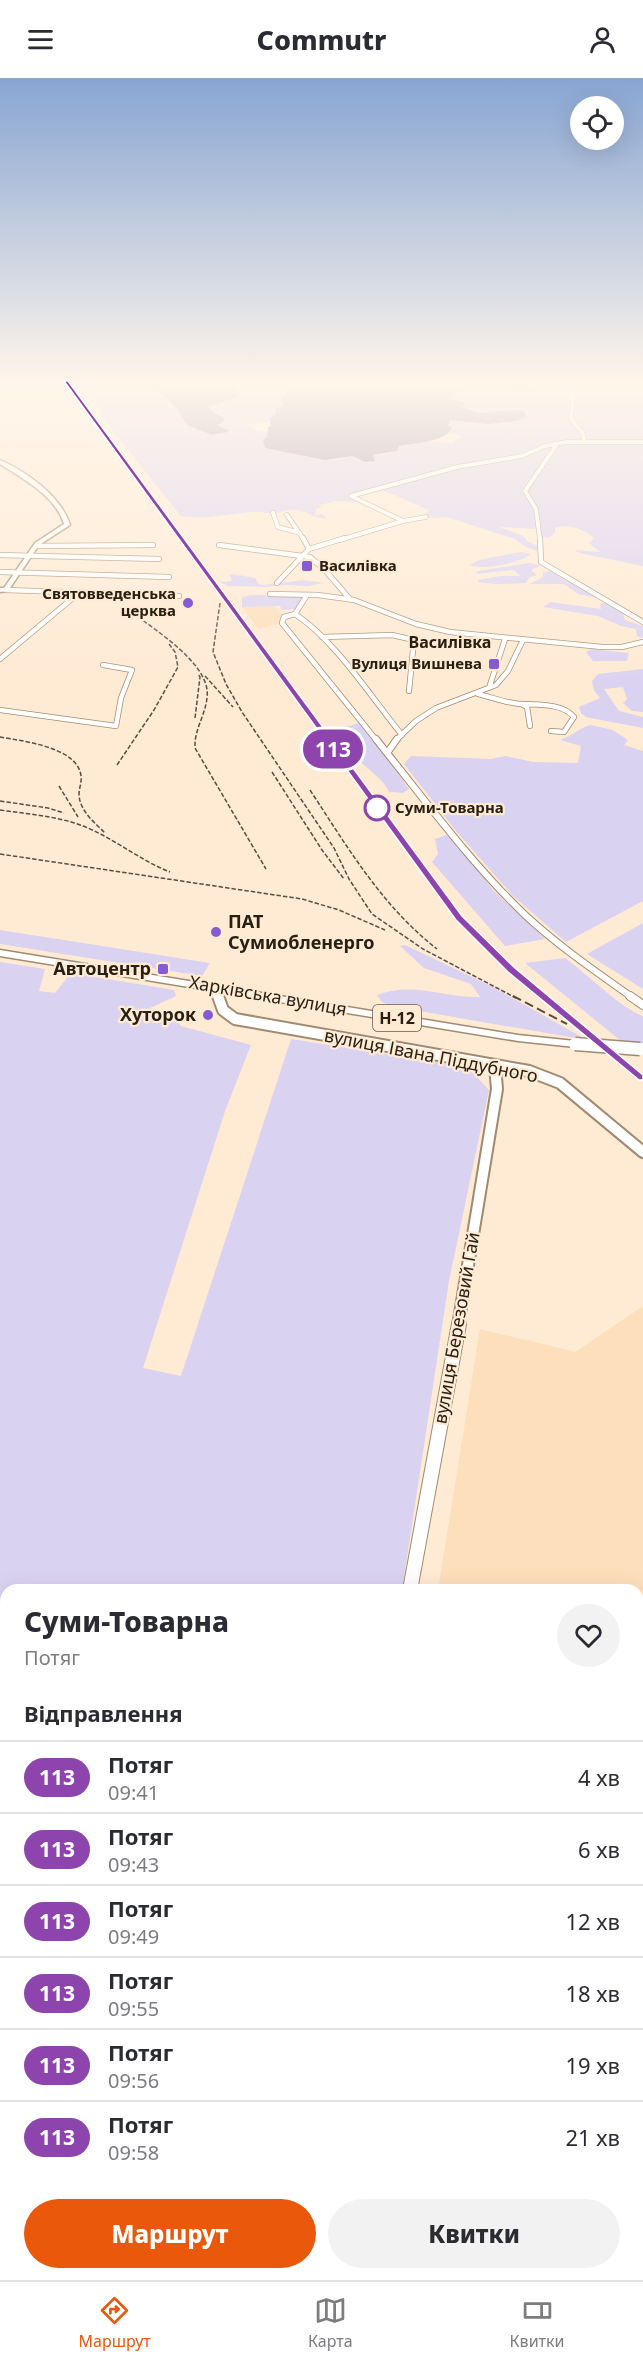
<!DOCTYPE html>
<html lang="uk">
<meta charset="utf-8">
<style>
body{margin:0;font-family:"Noto Sans",sans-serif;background:#f2f2f3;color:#2b2b33;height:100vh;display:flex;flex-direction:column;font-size:22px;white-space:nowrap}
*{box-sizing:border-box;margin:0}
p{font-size:20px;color:#7c7c81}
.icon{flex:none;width:33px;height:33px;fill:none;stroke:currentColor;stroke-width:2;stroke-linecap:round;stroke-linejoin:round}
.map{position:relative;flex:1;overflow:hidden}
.side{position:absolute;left:0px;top:1506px;width:644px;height:696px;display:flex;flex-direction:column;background:#fff;border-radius:18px 18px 0 0;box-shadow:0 6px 24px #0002}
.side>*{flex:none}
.badge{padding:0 12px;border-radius:20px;font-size:21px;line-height:39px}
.buttons{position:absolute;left:570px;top:18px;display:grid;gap:12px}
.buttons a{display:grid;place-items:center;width:54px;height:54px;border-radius:50%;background:#fff;box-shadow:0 6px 24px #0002;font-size:30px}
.map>.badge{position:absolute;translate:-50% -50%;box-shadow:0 0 0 3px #fff}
h2{padding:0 24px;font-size:22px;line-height:54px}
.round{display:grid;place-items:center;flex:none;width:63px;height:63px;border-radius:32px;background:#f2f2f3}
.head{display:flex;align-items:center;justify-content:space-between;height:102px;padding:0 24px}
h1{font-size:28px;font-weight:800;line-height:45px}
.button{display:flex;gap:12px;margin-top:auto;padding:12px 24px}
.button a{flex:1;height:69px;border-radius:36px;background:#ea580c;color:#fff;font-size:24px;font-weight:800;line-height:69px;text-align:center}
.button a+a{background:#f2f2f3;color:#2b2b33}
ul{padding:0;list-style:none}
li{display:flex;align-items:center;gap:18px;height:72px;padding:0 24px;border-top:2px solid #e1e1e2}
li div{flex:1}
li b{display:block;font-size:22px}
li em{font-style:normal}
li .badge{min-width:66px;font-weight:700;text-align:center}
header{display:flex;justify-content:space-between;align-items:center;height:78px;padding:0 24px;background:#fff;font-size:27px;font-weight:800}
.menu{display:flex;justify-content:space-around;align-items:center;height:84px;border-top:2px solid #e1e1e2;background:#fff;font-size:16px;color:#7c7c81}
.menu a{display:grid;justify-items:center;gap:3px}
.menu .active{color:#ea580c}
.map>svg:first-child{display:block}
.built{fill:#fedfbc}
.green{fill:#dad2f1}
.water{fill:#988fb2}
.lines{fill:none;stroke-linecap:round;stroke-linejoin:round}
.street-far3-casing{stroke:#a18a6f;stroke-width:5}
.street-far2-casing{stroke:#a18a6f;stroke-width:6}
.street-far1-casing{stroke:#a18a6f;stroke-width:8}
.street-casing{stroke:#a18a6f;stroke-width:10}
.secondary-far3-casing{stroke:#a18a6f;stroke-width:10}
.secondary-far2-casing{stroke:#a18a6f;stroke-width:14}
.secondary-far1-casing{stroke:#a18a6f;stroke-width:16}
.secondary-casing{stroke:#a18a6f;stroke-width:20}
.primary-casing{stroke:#a18a6f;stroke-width:3}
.street-far3{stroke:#fff;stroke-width:4}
.street-far2{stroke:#fff;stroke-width:4.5}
.street-far1{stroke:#fff;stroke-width:6}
.street{stroke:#fff;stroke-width:8}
.secondary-far3{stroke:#fff;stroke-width:8}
.secondary-far2{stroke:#fff;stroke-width:10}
.secondary-far1{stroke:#fff;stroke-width:14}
.secondary{stroke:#fff;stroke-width:16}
.primary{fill:#fff;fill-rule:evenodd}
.rail-far1{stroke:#594d3f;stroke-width:1.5;stroke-dasharray:4.5 2;stroke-linecap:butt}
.rail{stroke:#594d3f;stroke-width:2;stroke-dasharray:9 4.5;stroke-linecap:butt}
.primary-bridge-casing{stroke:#a18a6f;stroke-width:15;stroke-linecap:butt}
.primary-bridge{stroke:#fff;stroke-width:12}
.line{fill:#8e44ad;stroke:#fff;stroke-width:1.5}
.poi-dot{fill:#855ad3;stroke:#ffead3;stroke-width:2}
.stop-dot{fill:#fff;stroke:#8e44ad;stroke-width:3}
.labels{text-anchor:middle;stroke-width:4.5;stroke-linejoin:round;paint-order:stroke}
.far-poi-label{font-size:15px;font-weight:bold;fill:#292015;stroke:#ffead3;text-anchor:end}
.far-stop-label{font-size:15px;font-weight:bold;fill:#292015;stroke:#ffead3;text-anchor:start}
.far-neighbourhood-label{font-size:16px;font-weight:bold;fill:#292015;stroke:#ffead3}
.shield{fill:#ffead3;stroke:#695d4e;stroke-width:1.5}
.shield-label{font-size:16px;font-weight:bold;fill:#292015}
.poi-label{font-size:18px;font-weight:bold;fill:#292015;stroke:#ffead3;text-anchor:end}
.street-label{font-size:18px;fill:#292015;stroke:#ffead3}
</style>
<header><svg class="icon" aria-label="menu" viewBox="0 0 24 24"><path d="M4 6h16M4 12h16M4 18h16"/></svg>Commutr<svg class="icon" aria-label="person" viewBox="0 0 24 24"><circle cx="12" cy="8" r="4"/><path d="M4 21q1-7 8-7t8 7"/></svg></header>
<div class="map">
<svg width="643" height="2202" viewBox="0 0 643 2202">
<rect width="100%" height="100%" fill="#ffead3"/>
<!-- built -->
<path class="built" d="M275,528L283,539L279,546L258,551L242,529Z
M643,1228V1780L638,1784V1512H438L480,1251L575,1274Z"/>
<!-- green -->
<path class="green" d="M82,304H150L151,308L176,329L187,347L212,357L224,356L216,347L222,345L223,338L216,336L207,328L237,319L235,307L237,304H284L287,314L281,320L282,328L276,330V336L269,340L268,344L246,346L258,353H268L265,370L333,382L354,378L367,385L375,383L373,377L389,376L399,368L422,363L452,365L462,358L451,355L452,351L448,347L449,342L488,346L521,340L511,331L481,335L463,330L462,323L449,320L454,315L482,308L532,314L554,306L551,304H643V488L579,475L575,472L600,474L589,465L594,460C583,451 569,445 555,450V455L549,460L540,458V451L500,449L523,458L527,463L538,468L537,473L526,469L515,461L447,439L431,440L425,438L429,432L380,411L346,419L360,423L358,424L336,423L320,427L321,430L316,431L315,437L323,436L326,441C313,440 304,432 296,432C288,431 281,435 273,435C268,436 264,434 259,434C232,434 207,443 181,438L113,353Z
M521,474L531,476C520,485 481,493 470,487L479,482Z
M529,485L541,487L531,492L537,497L530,499L526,505C509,506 496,507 479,504L478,502L501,498H520L514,492L475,496L478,493Z
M550,493L597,520L578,516L564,506H529L543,499V495Z
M233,496L255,500L259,506L264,507L304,502L325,505L307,508L286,507L265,509L228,508L220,504L232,503L230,497Z
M251,517L304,518L297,531L282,532L280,528L242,529V519Z
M550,524L601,531L600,525H607L623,534L625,542L643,548V560L637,558L636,551L621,548L598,538L543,529Z
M591,571L629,575L627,583H593L586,574Z
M643,591V634L632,633L623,625L627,621L623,609L604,611L619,633L643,639V650L586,639L581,635L579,629L600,620L594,612L592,603L598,596Z
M358,645L365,650L409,711L403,715L389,714C383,699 358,684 347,672V664L335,649L350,648Z
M591,647L613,652L628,662L624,667L643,673V823L566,864L513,818L456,753L404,686L411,678L491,681L506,678L533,684L578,685L581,668L560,662C572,658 579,650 591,647Z
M449,756L494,813L545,861L505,868L432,784L438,776L435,761Z
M643,845V911L587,876Z
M0,852L210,885L202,898L0,866Z
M405,867L493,909L587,962L390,928L382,924L377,917C413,903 444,920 480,919L471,906L424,890L400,868Z
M565,880C585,894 623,932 643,938V966L621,963L525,885Z
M0,884L45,891L39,913L55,915L71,895L174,912L176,918L150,930L173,938L181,948L251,967L225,1033L143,1290L181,1298L291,961L467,989L489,1012L449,1203L402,1512H6V1881L0,1880Z"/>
<!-- water -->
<path class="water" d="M150,304H237L235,307L239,315L237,319L208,329L216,336L225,340L222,345L216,347L229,352L228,354L212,357L187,347L176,329L151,308Z
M284,304H551L554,306L532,314L482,308L454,315L449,320L466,325L462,329C468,331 474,334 480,335C496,335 507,330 523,333L527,339L515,343L488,346L450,342L448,347L452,350C446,364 413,365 399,368L397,373L373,377L375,383L365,384L353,378L325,382L265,370L263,362L267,359L268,349L271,348L269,340L276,336V330L282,328L281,320L287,314L282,308Z"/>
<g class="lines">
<defs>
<path id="street-far3" d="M570,304L573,321L571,340L583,356L584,363
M351,418L457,389L522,378L545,368L566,364H643
M351,418L403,443
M273,435L278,449L300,455
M287,437L304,462
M340,462L403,443L426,439
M540,462L536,431L525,413L557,366"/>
<path id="street-far2" d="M303,460L309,471
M540,460L541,484L643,544
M219,467L310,479L324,491L349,520
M36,468L153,467
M0,477L159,481
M0,494L169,499
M277,505L309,471L345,460
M6,512L179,518
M270,516L318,517L354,522L416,546L450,554L602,569H622L643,564
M307,517L295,536C335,562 371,619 402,657
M295,536L284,539L282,545L377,663
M322,559L392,557L414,562L409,613
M0,581L80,514
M489,610L505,561
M478,616C491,619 506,625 520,626C538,627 562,625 574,639L564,654L551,653
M521,626L527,629L530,648
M0,632L116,648L121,620L132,592L103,587
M395,663L416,643L436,630L496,607L508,593L523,562"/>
<path id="street-far1" d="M376,661L387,675
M397,661L387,675C431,730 473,787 524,836C557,867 595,893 633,920"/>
<path id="street" d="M630,918L643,927"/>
<path id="secondary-far3" d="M218,920L220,910"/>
<path id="secondary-far2" d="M218,918L223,932L235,941L529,993L560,1005L643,1074
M458,1248L497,1011L495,988"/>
<path id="secondary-far1" d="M410,1512L459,1246"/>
<path id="secondary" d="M638,2007L643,2012"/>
<path id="primary" d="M0,382C27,394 61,418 70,447L39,467L8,513L0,514V510H4L35,465L64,446C56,418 23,401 0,386Z
M0,872L518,957L575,963L580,966L575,969L518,963L0,878Z"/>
</defs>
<!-- street-far3 casing -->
<use href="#street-far3" class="street-far3-casing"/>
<!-- street-far2 casing -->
<use href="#street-far2" class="street-far2-casing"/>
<!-- street-far1 casing -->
<use href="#street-far1" class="street-far1-casing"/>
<!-- street casing -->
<use href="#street" class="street-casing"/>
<!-- secondary-far3 casing -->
<use href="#secondary-far3" class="secondary-far3-casing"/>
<!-- secondary-far2 casing -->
<use href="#secondary-far2" class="secondary-far2-casing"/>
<!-- secondary-far1 casing -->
<use href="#secondary-far1" class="secondary-far1-casing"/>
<!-- secondary casing -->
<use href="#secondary" class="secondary-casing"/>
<!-- primary casing -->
<use href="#primary" class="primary-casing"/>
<!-- street-far3 -->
<use href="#street-far3" class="street-far3"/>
<!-- street-far2 -->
<use href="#street-far2" class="street-far2"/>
<!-- street-far1 -->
<use href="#street-far1" class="street-far1"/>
<!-- street -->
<use href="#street" class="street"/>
<!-- secondary-far3 -->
<use href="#secondary-far3" class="secondary-far3"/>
<!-- secondary-far2 -->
<use href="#secondary-far2" class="secondary-far2"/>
<!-- secondary-far1 -->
<use href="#secondary-far1" class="secondary-far1"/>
<!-- secondary -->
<use href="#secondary" class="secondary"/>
<!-- primary -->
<use href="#primary" class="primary"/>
<!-- rail-far1 -->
<path class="rail-far1" d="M66,304L459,840L512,892L546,920
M220,525L213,574L226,606L242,634L334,770L349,801L372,836L423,871L516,920
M133,535C156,553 212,587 207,620C205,638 194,652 195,670L266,791
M205,598L233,629
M195,640L200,599L198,596
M0,659C22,663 78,669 81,698C82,704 79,710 79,717C80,733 94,744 105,755
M117,687L154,632L178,589L175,574L169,566
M272,694L322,772L344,801
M59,708L78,739
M310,712C348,770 382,828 437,871
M0,723L48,730L64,735
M0,732C28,736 57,738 83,748C114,760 139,782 170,794
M0,776L302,821L339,832L385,852"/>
<!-- rail -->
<path class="rail" d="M513,918L567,946
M544,918L643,999"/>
<defs>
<path id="primary-bridge" d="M575,966L640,971"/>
</defs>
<!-- primary-bridge casing -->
<use href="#primary-bridge" class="primary-bridge-casing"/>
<!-- primary-bridge -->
<use href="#primary-bridge" class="primary-bridge"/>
</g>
<!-- sky -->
<linearGradient id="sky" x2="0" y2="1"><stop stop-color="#88a5d2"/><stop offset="0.5" stop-color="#fff6eb"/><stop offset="1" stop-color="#fff6eb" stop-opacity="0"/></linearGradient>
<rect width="643" height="612" fill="url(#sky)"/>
<!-- line -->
<path class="line" d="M64,303H68L462,838L515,890L643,997V1002H639L508,894L456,842Z"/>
<!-- markers -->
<g class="poi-dot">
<rect x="301" y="482" width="12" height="12" rx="3"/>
<circle cx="188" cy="525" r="6"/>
<rect x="488" y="580" width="12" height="12" rx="3"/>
<circle cx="216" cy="854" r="6"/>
<rect x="157" y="885" width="12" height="12" rx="3"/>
<circle cx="208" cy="937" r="6"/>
</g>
<circle class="stop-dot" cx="377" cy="730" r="12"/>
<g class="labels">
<!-- far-poi labels -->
<g class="far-poi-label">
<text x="319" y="493" text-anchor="start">Василівка</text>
<text x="176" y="521">Святовведенська<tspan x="176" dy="17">церква</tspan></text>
<text x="482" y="591">Вулиця Вишнева</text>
</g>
<!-- far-stop labels -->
<g class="far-stop-label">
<text x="395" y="735">Суми-Товарна</text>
</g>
<!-- far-neighbourhood labels -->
<g class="far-neighbourhood-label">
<text x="450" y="570">Василівка</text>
</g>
<!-- shield labels -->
<rect class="shield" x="373" y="927" width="48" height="26" rx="4.5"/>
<g class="shield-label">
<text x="397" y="946">Н-12</text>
</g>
<!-- poi labels -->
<g class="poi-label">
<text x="228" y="850" text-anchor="start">ПАТ<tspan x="228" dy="21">Сумиобленерго</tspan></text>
<text x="151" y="897">Автоцентр</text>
<text x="196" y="943">Хуторок</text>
</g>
<!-- street labels -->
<g class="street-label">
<text transform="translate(268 918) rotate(10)" y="6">Харківська вулиця</text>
<text transform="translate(431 978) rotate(11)" y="6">вулиця Івана Піддубного</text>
<text transform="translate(457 1250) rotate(-80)" y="6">вулиця Березовий Гай</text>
</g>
</g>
</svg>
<div class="buttons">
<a><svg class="icon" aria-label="locate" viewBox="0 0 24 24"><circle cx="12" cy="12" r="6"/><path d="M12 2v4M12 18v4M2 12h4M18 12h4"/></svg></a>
</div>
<b class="badge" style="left:333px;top:671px;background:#8e44ad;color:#fff">113</b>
<section class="side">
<div class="head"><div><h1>Суми-Товарна</h1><p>Потяг</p></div><a class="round"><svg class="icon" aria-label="heart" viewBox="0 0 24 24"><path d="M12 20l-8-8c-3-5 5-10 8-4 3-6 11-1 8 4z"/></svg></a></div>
<h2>Відправлення</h2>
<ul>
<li><span class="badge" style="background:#8e44ad;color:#fff">113</span><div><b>Потяг</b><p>09:41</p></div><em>4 хв</em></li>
<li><span class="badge" style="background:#8e44ad;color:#fff">113</span><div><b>Потяг</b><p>09:43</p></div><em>6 хв</em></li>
<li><span class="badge" style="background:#8e44ad;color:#fff">113</span><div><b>Потяг</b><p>09:49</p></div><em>12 хв</em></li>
<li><span class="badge" style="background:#8e44ad;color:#fff">113</span><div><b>Потяг</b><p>09:55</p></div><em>18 хв</em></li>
<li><span class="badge" style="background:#8e44ad;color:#fff">113</span><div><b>Потяг</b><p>09:56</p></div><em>19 хв</em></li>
<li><span class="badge" style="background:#8e44ad;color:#fff">113</span><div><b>Потяг</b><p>09:58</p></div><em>21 хв</em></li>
</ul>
<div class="button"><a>Маршрут</a><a>Квитки</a></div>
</section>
</div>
<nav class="menu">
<a class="active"><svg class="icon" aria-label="directions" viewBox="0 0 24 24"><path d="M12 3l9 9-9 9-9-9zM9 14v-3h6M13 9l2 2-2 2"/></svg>Маршрут</a>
<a><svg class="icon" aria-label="map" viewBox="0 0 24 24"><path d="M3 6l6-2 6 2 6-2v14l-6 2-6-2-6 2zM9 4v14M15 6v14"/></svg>Карта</a>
<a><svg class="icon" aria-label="tickets" viewBox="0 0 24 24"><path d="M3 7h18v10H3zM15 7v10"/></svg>Квитки</a>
</nav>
